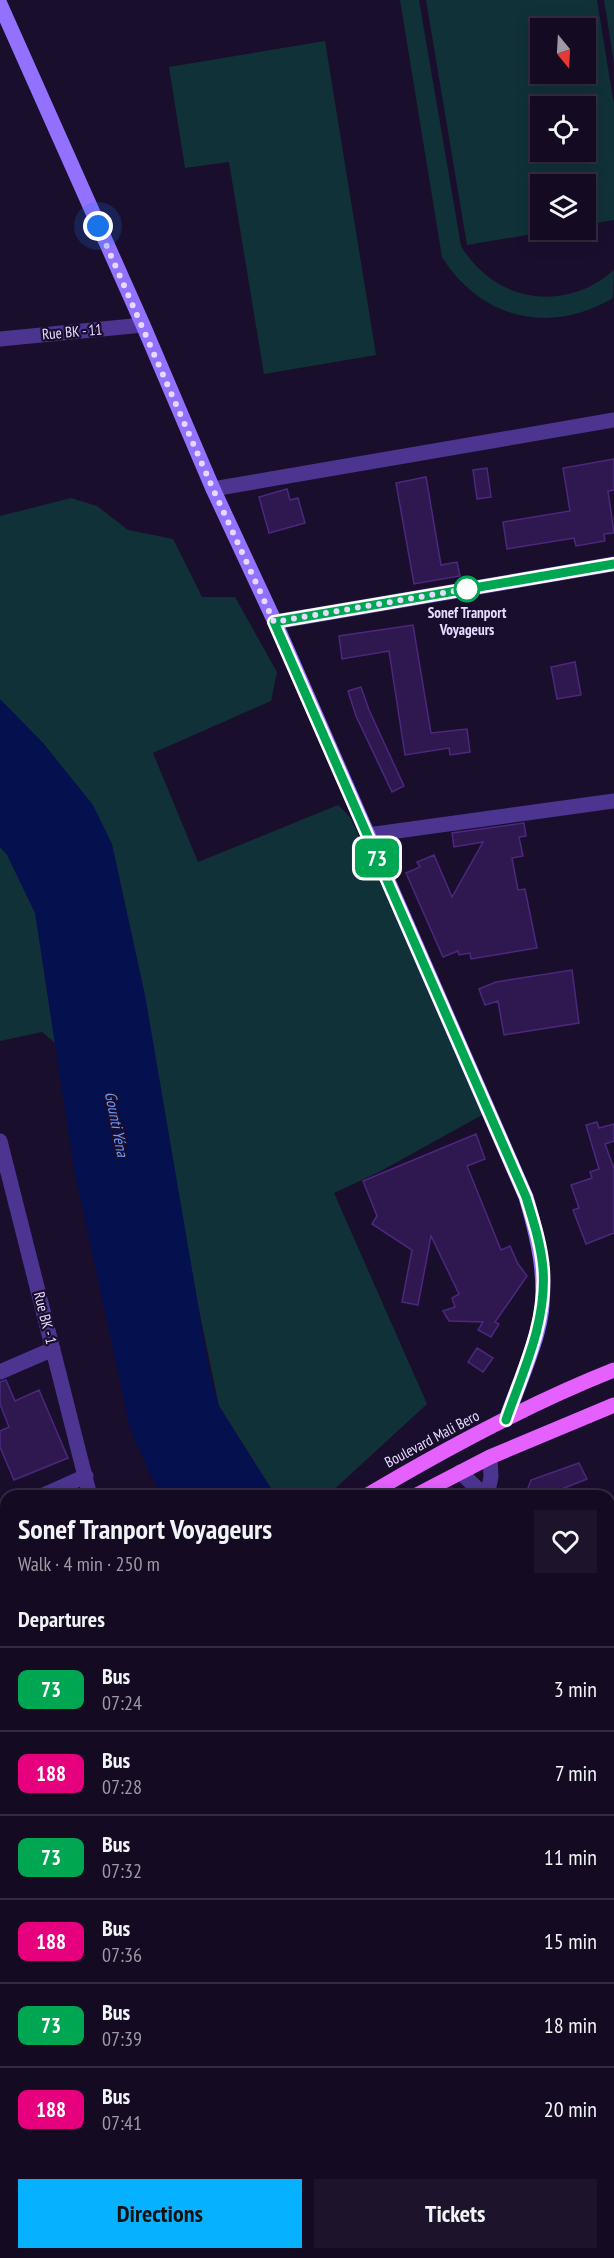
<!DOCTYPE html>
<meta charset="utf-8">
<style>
body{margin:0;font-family:"PT Sans Narrow",sans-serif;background:#1d132a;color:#f1f3f6;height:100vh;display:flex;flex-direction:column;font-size:22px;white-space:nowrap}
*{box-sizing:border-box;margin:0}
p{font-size:20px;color:#9d9aa5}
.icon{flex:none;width:33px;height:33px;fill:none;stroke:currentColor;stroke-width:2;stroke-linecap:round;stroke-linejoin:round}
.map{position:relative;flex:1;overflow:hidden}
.panel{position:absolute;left:0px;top:1490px;width:615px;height:770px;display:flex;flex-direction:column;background:#140a22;border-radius:18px 18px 0 0;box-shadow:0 3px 15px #0003,0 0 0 2px #332b40}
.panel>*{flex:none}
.badge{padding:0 12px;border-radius:9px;font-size:21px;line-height:39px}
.needle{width:39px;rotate:162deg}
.controls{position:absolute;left:530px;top:18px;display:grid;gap:12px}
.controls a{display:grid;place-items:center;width:66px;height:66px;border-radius:0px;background:#140a22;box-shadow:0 3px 15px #0003,0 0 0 2px #332b40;font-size:30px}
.you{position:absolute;width:30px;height:30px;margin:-15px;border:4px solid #fff;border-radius:50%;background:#1a73e8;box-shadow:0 0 0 9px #1a73e833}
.map>.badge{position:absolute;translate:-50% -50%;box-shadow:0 0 0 3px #fff}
h2{padding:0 18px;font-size:22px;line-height:54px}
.round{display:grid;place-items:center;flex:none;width:63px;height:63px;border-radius:0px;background:#1d132a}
.head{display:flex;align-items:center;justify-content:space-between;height:102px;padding:0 18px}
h1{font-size:28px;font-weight:800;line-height:45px}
.cta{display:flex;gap:12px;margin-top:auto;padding:12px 18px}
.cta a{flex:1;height:69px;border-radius:0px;background:#06b2ff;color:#111;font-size:24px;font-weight:800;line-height:69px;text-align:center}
.cta a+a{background:#1d132a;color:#f1f3f6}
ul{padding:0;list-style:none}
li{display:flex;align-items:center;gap:18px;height:84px;padding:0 18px;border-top:2px solid #332b40}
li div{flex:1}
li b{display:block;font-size:22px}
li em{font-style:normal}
li .badge{min-width:66px;font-weight:700;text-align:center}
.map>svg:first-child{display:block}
.grass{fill:#113138;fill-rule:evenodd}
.water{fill:#05104f}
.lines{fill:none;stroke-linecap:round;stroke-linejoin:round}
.stream{stroke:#05104f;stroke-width:5}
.river{stroke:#05104f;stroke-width:32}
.building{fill:#2f1850;stroke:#4b287e;stroke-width:1.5}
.street{stroke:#4b3591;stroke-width:15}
.secondary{stroke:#9271ff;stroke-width:15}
.primary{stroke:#e561ff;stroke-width:15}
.line-casing{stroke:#fff;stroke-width:14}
.line{stroke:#00a651;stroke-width:9}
.walk{stroke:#e6daff;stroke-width:6;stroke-dasharray:0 10.8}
.stop-dot{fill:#fff;stroke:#00a651;stroke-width:3}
.labels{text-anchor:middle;stroke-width:4.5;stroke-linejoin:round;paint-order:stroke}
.street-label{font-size:15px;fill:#e6daff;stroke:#1a0e2d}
.stop-label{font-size:15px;font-weight:bold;fill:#e6daff;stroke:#1a0e2d}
.water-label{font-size:16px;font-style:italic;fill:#689aff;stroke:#1a0e2d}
</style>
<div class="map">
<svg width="614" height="2258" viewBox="0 0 614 2258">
<rect width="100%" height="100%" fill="#1a0e2d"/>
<!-- grass -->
<path class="grass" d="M400,0H419L461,246C495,302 564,314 614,270L613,298C550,335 482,320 442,257Z
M426,0H597L614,105V220L585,225V184H540V230H557L467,245ZM540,28H585V74H540ZM540,106H585V152H540Z
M604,0H614V63Z
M325,41L376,355L264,374L229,162L185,168L169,67Z
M71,498L97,506L128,530L173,539L202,597H235L277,672L271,701L153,753L198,862L338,805L350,817L376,871L482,1115L379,1172L334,1193L427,1404L328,1495H275L219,1406L197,1300L169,1138L42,1032L0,1041V516Z
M609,2047L614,2060V2258H465L457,2253H609Z"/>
<!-- water -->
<path class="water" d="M0,699L44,744L93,805L112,844L145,995L210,1375L219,1406L275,1495H163L150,1475L130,1428L74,1169L35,913L7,855L0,847Z"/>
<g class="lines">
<!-- stream -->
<path class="stream" d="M609,2097L610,2093
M609,2167L614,2180"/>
<!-- river -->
<path class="river" d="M609,2093H614"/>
</g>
<!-- building -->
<path class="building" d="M614,459V490L608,491L614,533L604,534L605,541L576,546L574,538L507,549L503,522L570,511L563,468Z
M487,468L491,497L477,499L473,470Z
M426,477L441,565L457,562L460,576L414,584L396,483Z
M287,489L290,500L298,498L305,523L269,533L259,497Z
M413,625L431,733L467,729L470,752L450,755L449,748L405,755L389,651L342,659L339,636Z
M575,662L581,695L557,699L551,667Z
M361,687L369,710L404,786L392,792L356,716L348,691Z
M524,823L526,836L519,837L523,856L512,858L518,890L525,889L537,948L471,959L470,953L459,955L458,951L443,957L406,873L420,867L417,862L434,855L452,897L483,842L454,847L452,833Z
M572,970L579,1023L504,1035L498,1001L485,1005L479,989L496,982Z
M597,1122L599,1128L614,1124V1141L605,1144L614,1169V1233L586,1244L573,1210L579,1208L571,1185L592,1178L590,1172L599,1169L586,1125Z
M476,1134L485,1159L467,1166L501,1250L510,1246L518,1264L527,1276L495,1322L499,1324L491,1337L478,1330L483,1322L449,1321L443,1311L455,1307L452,1298L459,1294L431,1236L418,1305L402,1302L412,1250L372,1224L377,1216L363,1181Z
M477,1348L493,1358L483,1372L468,1362Z
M6,1380L15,1401L39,1390L68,1458L14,1480L0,1447V1431L9,1427L0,1404V1382Z
M579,1463L587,1479L544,1496H525L531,1480Z"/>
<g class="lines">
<!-- street -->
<path class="street" d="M0,339L143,325
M213,489L614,420
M275,622L614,564
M368,835L614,801
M0,1141L90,1496
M0,1372L53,1349
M460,1472L485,1496
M41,1496L86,1476
M487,1496L491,1477L490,1457
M0,1513L6,1511
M609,1763L614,1762
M0,1869L6,1873
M609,1890H614
M609,1935L614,1953
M0,2133L6,2137
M215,2253L225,2258"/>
<!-- secondary -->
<path class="secondary" d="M0,4L143,325L213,489L275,622L526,1197C539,1241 550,1287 537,1333C529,1362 516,1391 506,1420"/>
<!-- primary -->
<path class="primary" d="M366,1496C445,1449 528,1404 614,1370
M415,1496L490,1457L614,1405
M0,1761L6,1756
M0,1799L6,1794"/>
</g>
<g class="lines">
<defs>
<path id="line" d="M506,1420C523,1371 547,1322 543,1269C541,1244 533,1220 526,1197L274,622L614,564"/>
</defs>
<!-- line casing -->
<use href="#line" class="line-casing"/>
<!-- line -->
<use href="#line" class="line"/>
<!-- walk -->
<path class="walk" d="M98,226L213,489L274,622L478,587L467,589"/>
</g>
<!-- markers -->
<circle class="stop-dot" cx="467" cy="589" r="12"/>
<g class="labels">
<!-- street labels -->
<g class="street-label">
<text transform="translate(72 332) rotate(-5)" y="5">Rue BK - 11</text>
<text transform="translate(45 1318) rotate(76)" y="5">Rue BK - 1</text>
<text transform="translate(432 1439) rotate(-28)" y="5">Boulevard Mali Bero</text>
</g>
<!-- stop labels -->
<g class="stop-label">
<text x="467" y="618">Sonef Tranport<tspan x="467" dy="17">Voyageurs</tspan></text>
</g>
<!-- water labels -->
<g class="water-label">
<text transform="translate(117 1124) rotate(79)" y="6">Gounti Yéna</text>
</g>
</g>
</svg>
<div class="controls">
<a><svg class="needle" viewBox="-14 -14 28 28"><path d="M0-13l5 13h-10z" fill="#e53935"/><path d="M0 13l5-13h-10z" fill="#9d9aa5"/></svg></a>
<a><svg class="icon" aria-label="locate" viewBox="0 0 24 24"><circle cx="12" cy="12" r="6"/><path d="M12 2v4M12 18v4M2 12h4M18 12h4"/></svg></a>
<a><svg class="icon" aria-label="layers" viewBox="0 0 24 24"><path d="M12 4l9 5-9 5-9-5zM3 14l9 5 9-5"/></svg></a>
</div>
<div class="you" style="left:98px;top:226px"></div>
<b class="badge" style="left:377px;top:858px;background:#00a651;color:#fff">73</b>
<section class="panel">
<div class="head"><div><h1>Sonef Tranport Voyageurs</h1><p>Walk · 4 min · 250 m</p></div><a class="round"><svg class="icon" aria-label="heart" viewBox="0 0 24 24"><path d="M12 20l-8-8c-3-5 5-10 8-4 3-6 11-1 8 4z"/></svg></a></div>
<h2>Departures</h2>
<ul>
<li><span class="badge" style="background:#00a651;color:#fff">73</span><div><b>Bus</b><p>07:24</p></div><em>3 min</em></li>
<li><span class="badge" style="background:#e6007e;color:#fff">188</span><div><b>Bus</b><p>07:28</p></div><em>7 min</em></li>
<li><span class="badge" style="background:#00a651;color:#fff">73</span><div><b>Bus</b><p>07:32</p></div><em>11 min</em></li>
<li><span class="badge" style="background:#e6007e;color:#fff">188</span><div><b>Bus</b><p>07:36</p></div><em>15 min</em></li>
<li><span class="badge" style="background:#00a651;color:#fff">73</span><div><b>Bus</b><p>07:39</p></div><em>18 min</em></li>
<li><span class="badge" style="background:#e6007e;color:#fff">188</span><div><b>Bus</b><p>07:41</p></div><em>20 min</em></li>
</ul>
<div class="cta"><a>Directions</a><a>Tickets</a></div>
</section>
</div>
